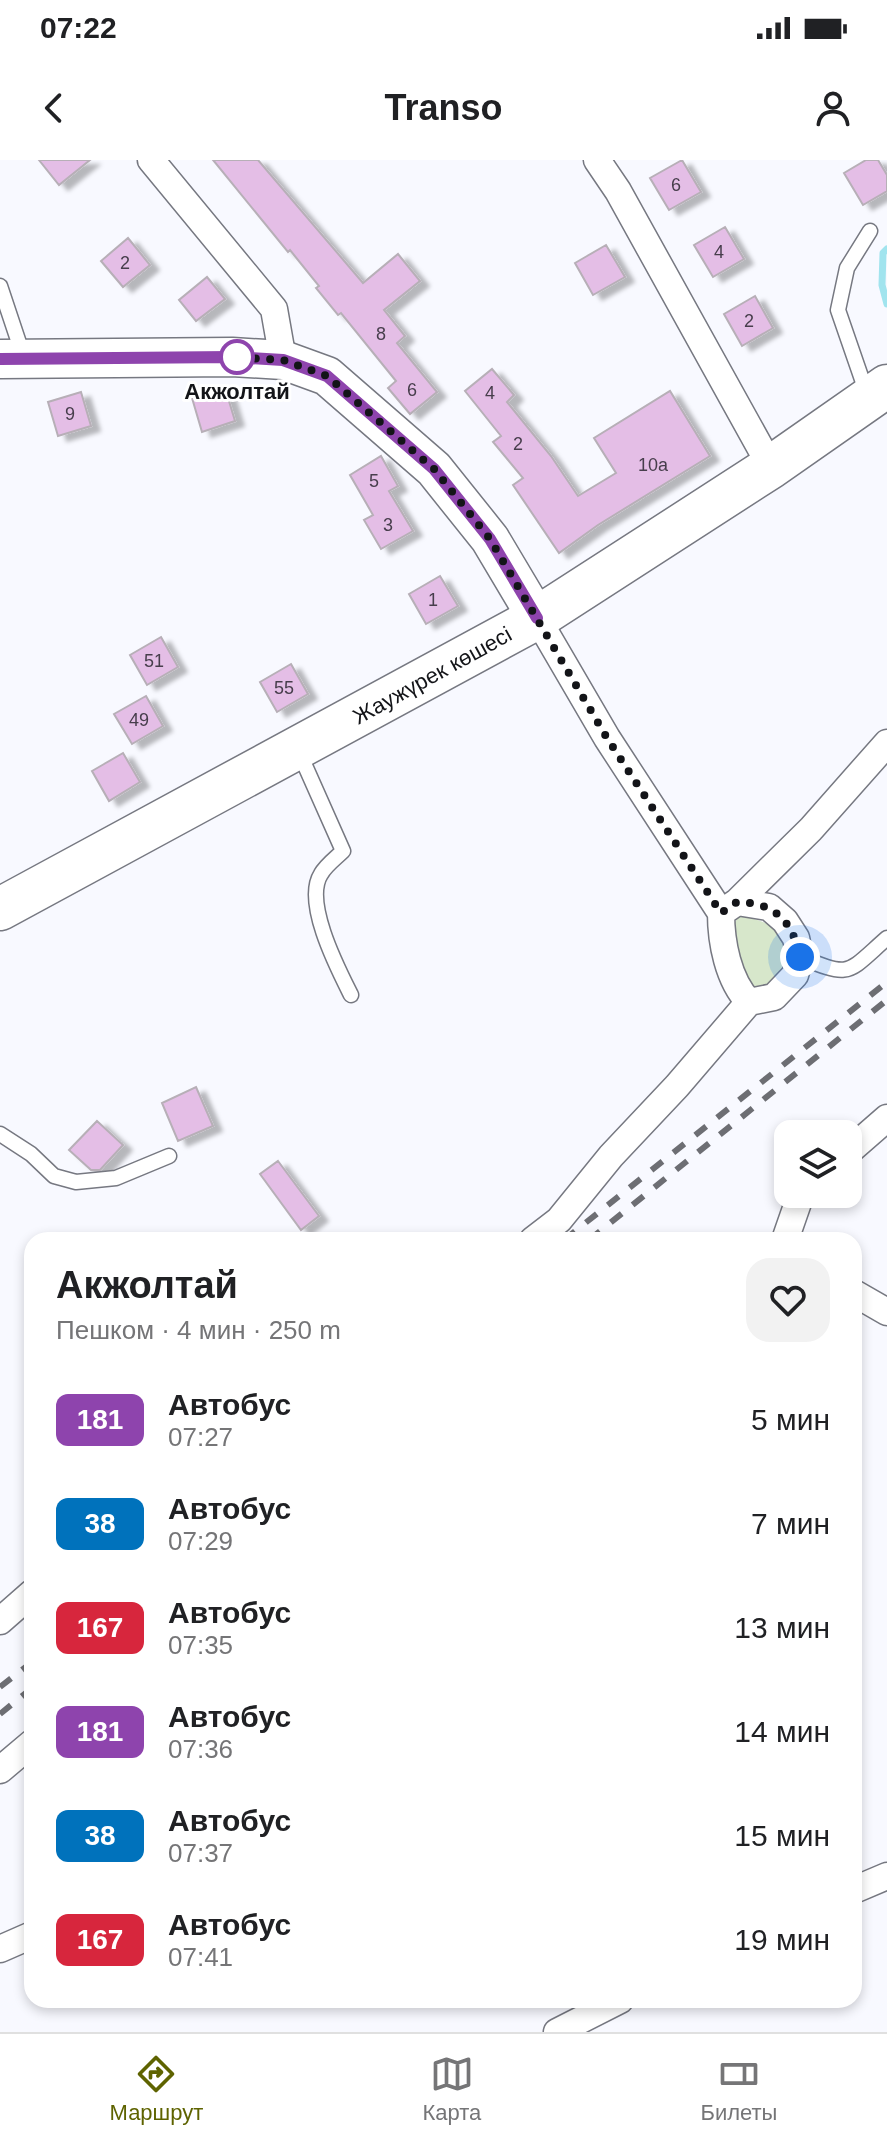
<!DOCTYPE html>
<html lang="ru">
<meta charset="utf-8">
<style>
body{margin:0;font-family:Arial,sans-serif;background:#f2f2f2;color:#202124;height:100vh;display:flex;flex-direction:column;font-size:30px;white-space:nowrap}
*{box-sizing:border-box;margin:0}
p{font-size:26px;color:#757577}
.icon{flex:none;width:44px;height:44px;fill:none;stroke:currentColor;stroke-width:2;stroke-linecap:round;stroke-linejoin:round}
.map{position:relative;flex:1;overflow:hidden}
.drawer{position:absolute;left:24px;top:1072px;width:838px;height:776px;display:flex;flex-direction:column;background:#fff;border-radius:24px;box-shadow:0 4px 12px #0003}
.drawer>*{flex:none}
.badge{padding:0 16px;border-radius:12px;font-size:28px;line-height:52px}
.tools{position:absolute;left:774px;top:960px;display:grid;gap:16px}
.tools a{display:grid;place-items:center;width:88px;height:88px;border-radius:16px;background:#fff;box-shadow:0 4px 12px #0003;font-size:40px}
.you{position:absolute;width:40px;height:40px;margin:-20px;border:6px solid #fff;border-radius:50%;background:#1a73e8;box-shadow:0 0 0 12px #1a73e833}
.map>.badge{position:absolute;translate:-50% -50%;box-shadow:0 0 0 4px #fff}
.round{display:grid;place-items:center;flex:none;width:84px;height:84px;border-radius:24px;background:#f2f2f2}
.head{display:flex;align-items:center;justify-content:space-between;height:136px;padding:0 32px}
h1{font-size:38px;font-weight:800;line-height:60px}
ul{padding:0;list-style:none}
li{display:flex;align-items:center;gap:24px;height:104px;padding:0 32px}
li div{flex:1}
li b{display:block;font-size:30px}
li em{font-style:normal}
li .badge{min-width:88px;font-weight:700;text-align:center}
.status{display:flex;justify-content:space-between;align-items:center;height:56px;padding:0 40px;background:#fff;direction:ltr}
.status svg{height:22px;fill:currentColor}
header{display:flex;justify-content:space-between;align-items:center;height:104px;padding:0 32px;background:#fff;font-size:36px;font-weight:800}
.menu{display:flex;justify-content:space-around;align-items:center;height:112px;border-top:2px solid #e0e0e0;background:#fff;font-size:22px;color:#757577}
.menu a{display:grid;justify-items:center;gap:4px}
.menu .on{color:#5e6300}
.map>svg:first-child{display:block}
.green{fill:#d7e7cb}
.lines{fill:none;stroke-linecap:round;stroke-linejoin:round}
.stream{stroke:#a1e4ee;stroke-width:7}
.building{fill:#e4bee6;stroke:#b7afb7;stroke-width:2;filter:url(#shadow)}
.lane-casing{stroke:#767881;stroke-width:17}
.street-casing{stroke:#767881;stroke-width:29}
.secondary-casing{stroke:#767881;stroke-width:41}
.primary-casing{stroke:#767881;stroke-width:45}
.lane{stroke:#fff;stroke-width:14}
.street{stroke:#fff;stroke-width:26}
.secondary{stroke:#fff;stroke-width:38}
.primary{stroke:#fff;stroke-width:42}
.rail{stroke:#6d6e73;stroke-width:6;stroke-dasharray:14 14;stroke-linecap:butt}
.line-casing{stroke:#fff;stroke-width:18}
.line{stroke:#8e44ad;stroke-width:12}
.walk{stroke:#131418;stroke-width:8;stroke-dasharray:0 14.4}
.stop-dot{fill:#fff;stroke:#8e44ad;stroke-width:4}
.labels{text-anchor:middle;stroke-width:6;stroke-linejoin:round;paint-order:stroke}
.number-label{font-size:18px;fill:#473e4c}
.stop-label{font-size:22px;font-weight:bold;fill:#131418;stroke:#fff}
.street-label{font-size:22px;fill:#131418;stroke:#fff}
</style>
<div class="status"><b>07:22</b><svg viewBox="0 0 49 12"><path d="M0 12V9h3v3zM5 12V6h3v6zM10 12V3h3v9zM15 12V0h3v12zM26 1h20v11H26zM47 4h2v5h-2z"/></svg></div>
<header><svg class="icon" aria-label="back" viewBox="0 0 24 24"><path d="M15 5l-7 7 7 7"/></svg>Transo<svg class="icon" aria-label="person" viewBox="0 0 24 24"><circle cx="12" cy="8" r="4"/><path d="M4 21q1-7 8-7t8 7"/></svg></header>
<div class="map">
<svg width="887" height="1872" viewBox="0 0 887 1872">
<defs>
<filter id="shadow"><feDropShadow dx="9" dy="5" stdDeviation="2" flood-color="#0004"/></filter>
</defs>
<rect width="100%" height="100%" fill="#f8f9ff"/>
<!-- green -->
<path class="green" d="M739,756C769,761 775,766 792,791L775,829L757,831L743,824L730,770Z"/>
<g class="lines">
<!-- stream -->
<path class="stream" d="M887,89L883,93L882,125L887,144"/>
</g>
<!-- building -->
<path class="building" d="M39,0H90L59,25Z
M213,0H258L363,123L398,94L420,121L384,150L405,176L397,183L437,232L410,254L388,228L396,221L341,153L338,155L316,128L319,126L290,90L288,92Z
M682,0L701,32L669,50L650,18Z
M866,0H878L887,15V31L863,45L844,13Z
M725,67L744,99L713,117L694,85Z
M128,78L150,105L123,127L101,101Z
M606,85L625,117L593,135L575,103Z
M207,117L225,139L196,161L179,140Z
M755,136L773,168L742,186L724,154Z
M492,209L514,235L507,242L551,296L578,336L616,313L594,278L670,231L710,296L598,365L559,393L513,325L523,318L493,282L501,276L465,231Z
M225,228L235,261L202,272L192,238Z
M81,232L91,266L58,276L48,242Z
M381,296L398,326L389,331L413,371L381,389L364,360L373,355L350,315Z
M440,416L458,446L426,464L409,434Z
M161,477L178,507L147,525L130,495Z
M291,504L308,534L277,552L260,522Z
M146,536L163,566L132,584L114,554Z
M123,593L140,622L109,641L92,611Z
M196,927L213,966L178,981L162,943Z
M97,961L123,985L100,1010H91L69,990Z
M278,1001L319,1056L301,1070L260,1014Z"/>
<g class="lines">
<defs>
<path id="lane" d="M0,126L23,195
M867,234L838,150L847,108L870,71
M299,592L343,691C336,698 326,705 321,714C303,742 338,809 351,835
M800,797C852,818 846,814 887,778
M0,974L31,994L54,1016L76,1022L116,1018L169,996"/>
<path id="street" d="M151,0L274,149L283,200
M597,0L618,31L771,307
M537,458L607,578L721,753
M737,742L811,669L887,583
M848,992L887,958
M533,1080L559,1060L611,996L677,926L749,842L774,837L795,815L800,797L796,778L785,761L769,747L737,742L721,753C721,782 728,820 749,842
M785,1080L801,1034
M854,1133L887,1152
M0,1461L32,1433
M0,1610L32,1583
M854,1730L887,1716
M0,1789L32,1775
M557,1872L620,1840"/>
<path id="secondary" d="M0,199L232,197L283,200L327,216L434,309L490,379L537,458"/>
<path id="primary" d="M0,749L537,458L771,307L887,226"/>
</defs>
<!-- lane casing -->
<use href="#lane" class="lane-casing"/>
<!-- street casing -->
<use href="#street" class="street-casing"/>
<!-- secondary casing -->
<use href="#secondary" class="secondary-casing"/>
<!-- primary casing -->
<use href="#primary" class="primary-casing"/>
<!-- lane -->
<use href="#lane" class="lane"/>
<!-- street -->
<use href="#street" class="street"/>
<!-- secondary -->
<use href="#secondary" class="secondary"/>
<!-- primary -->
<use href="#primary" class="primary"/>
<!-- rail -->
<path class="rail" d="M564,1080L887,822
M589,1080L887,840
M0,1527L32,1502
M0,1554L32,1528"/>
</g>
<g class="lines">
<defs>
<path id="line" d="M0,199L232,197L283,200L327,216L434,309L490,379L537,458"/>
</defs>
<!-- line casing -->
<use href="#line" class="line-casing"/>
<!-- line -->
<use href="#line" class="line"/>
<!-- walk -->
<path class="walk" d="M237,197H232L283,200L327,216L434,309L490,379L607,578L721,753L737,742C775,743 792,760 800,797"/>
</g>
<!-- markers -->
<circle class="stop-dot" cx="237" cy="197" r="16"/>
<g class="labels">
<!-- number labels -->
<g class="number-label">
<text x="676" y="31">6</text>
<text x="719" y="98">4</text>
<text x="125" y="109">2</text>
<text x="749" y="167">2</text>
<text x="381" y="180">8</text>
<text x="412" y="236">6</text>
<text x="490" y="239">4</text>
<text x="70" y="260">9</text>
<text x="518" y="290">2</text>
<text x="653" y="311">10а</text>
<text x="374" y="327">5</text>
<text x="388" y="371">3</text>
<text x="433" y="446">1</text>
<text x="154" y="507">51</text>
<text x="284" y="534">55</text>
<text x="139" y="566">49</text>
</g>
<!-- stop labels -->
<g class="stop-label">
<text x="237" y="239">Акжолтай</text>
</g>
<!-- street labels -->
<g class="street-label">
<text transform="translate(432 515) rotate(-29)" y="8">Жаужүрек көшесі</text>
</g>
</g>
</svg>
<div class="tools">
<a><svg class="icon" aria-label="layers" viewBox="0 0 24 24"><path d="M12 4l9 5-9 5-9-5zM3 14l9 5 9-5"/></svg></a>
</div>
<div class="you" style="left:800px;top:797px"></div>
<section class="drawer">
<div class="head"><div><h1>Акжолтай</h1><p>Пешком · 4 мин · 250 m</p></div><a class="round"><svg class="icon" aria-label="heart" viewBox="0 0 24 24"><path d="M12 20l-8-8c-3-5 5-10 8-4 3-6 11-1 8 4z"/></svg></a></div>
<ul>
<li><span class="badge" style="background:#8e44ad;color:#fff">181</span><div><b>Автобус</b><p>07:27</p></div><em>5 мин</em></li>
<li><span class="badge" style="background:#0072bc;color:#fff">38</span><div><b>Автобус</b><p>07:29</p></div><em>7 мин</em></li>
<li><span class="badge" style="background:#d7263d;color:#fff">167</span><div><b>Автобус</b><p>07:35</p></div><em>13 мин</em></li>
<li><span class="badge" style="background:#8e44ad;color:#fff">181</span><div><b>Автобус</b><p>07:36</p></div><em>14 мин</em></li>
<li><span class="badge" style="background:#0072bc;color:#fff">38</span><div><b>Автобус</b><p>07:37</p></div><em>15 мин</em></li>
<li><span class="badge" style="background:#d7263d;color:#fff">167</span><div><b>Автобус</b><p>07:41</p></div><em>19 мин</em></li>
</ul>
</section>
</div>
<nav class="menu">
<a class="on"><svg class="icon" aria-label="directions" viewBox="0 0 24 24"><path d="M12 3l9 9-9 9-9-9zM9 14v-3h6M13 9l2 2-2 2"/></svg>Маршрут</a>
<a><svg class="icon" aria-label="map" viewBox="0 0 24 24"><path d="M3 6l6-2 6 2 6-2v14l-6 2-6-2-6 2zM9 4v14M15 6v14"/></svg>Карта</a>
<a><svg class="icon" aria-label="tickets" viewBox="0 0 24 24"><path d="M3 7h18v10H3zM15 7v10"/></svg>Билеты</a>
</nav>
